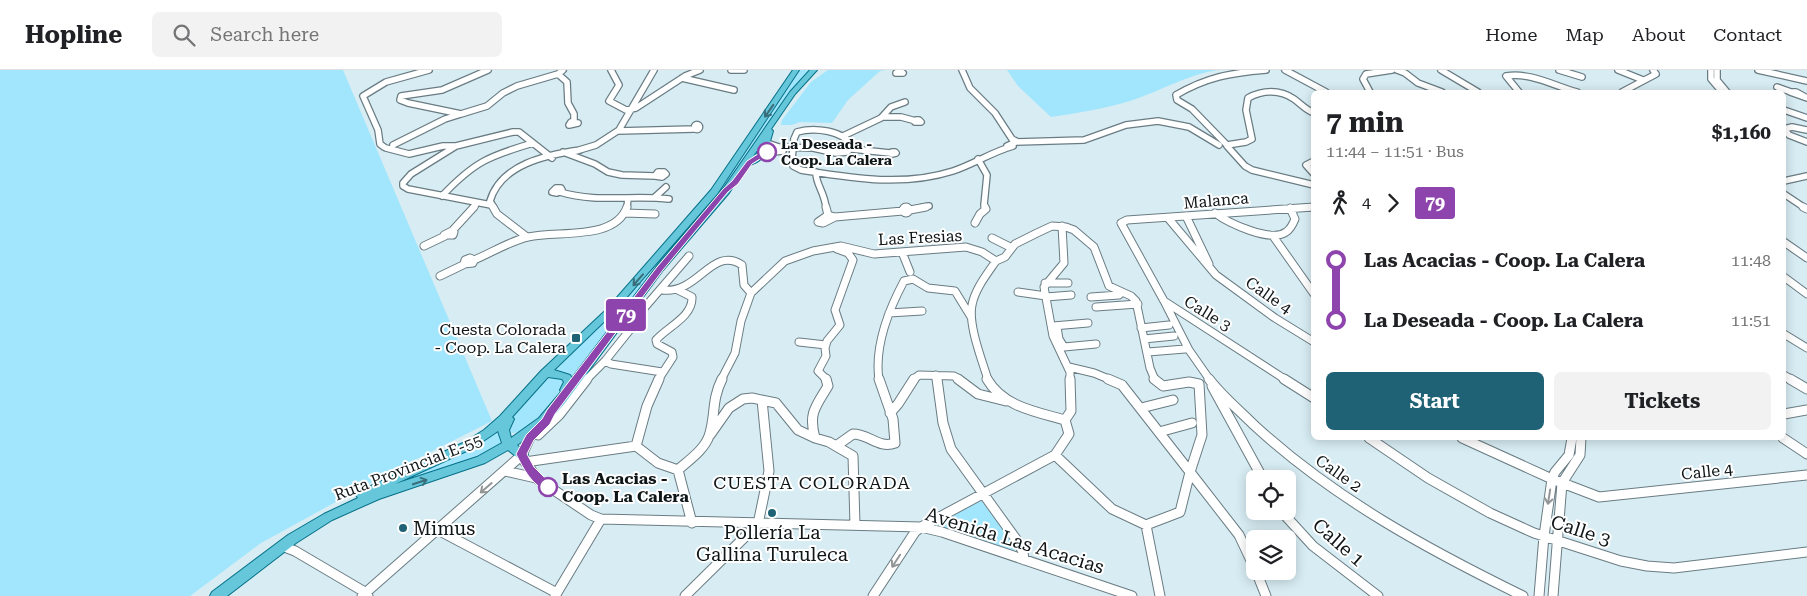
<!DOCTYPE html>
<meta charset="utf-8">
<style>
body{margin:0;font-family:"Roboto Serif",serif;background:#f2f2f2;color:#202124;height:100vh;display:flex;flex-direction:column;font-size:19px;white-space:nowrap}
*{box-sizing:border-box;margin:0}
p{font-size:16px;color:#757577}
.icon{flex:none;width:28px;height:28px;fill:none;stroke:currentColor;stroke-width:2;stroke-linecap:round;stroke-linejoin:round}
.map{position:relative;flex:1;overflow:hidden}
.drawer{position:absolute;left:1311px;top:20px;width:475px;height:350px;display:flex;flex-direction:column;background:#fff;border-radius:8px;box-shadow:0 2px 12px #0003}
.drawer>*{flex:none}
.badge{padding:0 10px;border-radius:4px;font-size:18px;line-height:32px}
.buttons{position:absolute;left:1246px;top:400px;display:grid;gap:10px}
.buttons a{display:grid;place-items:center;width:50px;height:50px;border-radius:8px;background:#fff;box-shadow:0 2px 12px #0003;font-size:25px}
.map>.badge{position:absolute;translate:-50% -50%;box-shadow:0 0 0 2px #fff}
.legs{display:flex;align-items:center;gap:8px;height:55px;padding:0 15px;font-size:16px}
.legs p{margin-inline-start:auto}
.overview{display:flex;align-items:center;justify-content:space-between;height:85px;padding:0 15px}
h1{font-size:28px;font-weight:700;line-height:38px}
.action{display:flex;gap:10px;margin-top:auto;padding:10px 15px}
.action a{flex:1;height:58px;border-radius:8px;background:#1f6275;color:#fff;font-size:20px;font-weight:700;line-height:58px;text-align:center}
.action a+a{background:#f2f2f2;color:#202124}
ul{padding:0 15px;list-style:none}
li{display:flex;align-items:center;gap:18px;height:60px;font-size:19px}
li i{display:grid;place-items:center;width:8px;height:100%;margin:0 6px;background:currentColor}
li i::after{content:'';width:12px;height:12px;margin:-6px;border:4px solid;border-radius:50%;background:#fff}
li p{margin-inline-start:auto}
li:first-child i{background:linear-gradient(#0000 50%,currentColor 0)}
li:last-child i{background:linear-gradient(currentColor 50%,#0000 0)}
header{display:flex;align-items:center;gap:30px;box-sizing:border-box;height:70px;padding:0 25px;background:#fff;border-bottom:1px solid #e0e0e0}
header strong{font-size:24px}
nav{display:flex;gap:28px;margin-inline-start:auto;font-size:18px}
.search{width:350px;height:45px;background:#f2f2f2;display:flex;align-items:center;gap:12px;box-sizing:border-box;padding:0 18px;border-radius:8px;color:#757577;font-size:19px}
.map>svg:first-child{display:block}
.green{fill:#a1e6fc}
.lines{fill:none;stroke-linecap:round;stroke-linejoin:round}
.minor-far2-casing{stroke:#6a7c83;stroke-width:8}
.minor-far1-casing{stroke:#6a7c83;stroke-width:9}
.minor-casing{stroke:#6a7c83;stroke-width:11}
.major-casing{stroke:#057087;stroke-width:2}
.minor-far2{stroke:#fff;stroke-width:5.5}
.minor-far1{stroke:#fff;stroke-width:7}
.minor{stroke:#fff;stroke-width:9}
.major{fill:#66c7db;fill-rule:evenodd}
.minor-bridge-casing{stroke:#6a7c83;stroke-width:8;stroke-linecap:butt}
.minor-bridge{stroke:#fff;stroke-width:5.5}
.oneway{stroke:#3a6e7a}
.oneway2{stroke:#939697}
.line-1{fill:#8e44ad;stroke:#fff}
.stop-1-dot{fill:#fff;stroke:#8e44ad;stroke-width:2.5}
.poi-dot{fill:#1f6275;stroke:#fff;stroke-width:2}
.labels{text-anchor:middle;stroke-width:4;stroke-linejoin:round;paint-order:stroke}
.far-stop-label{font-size:14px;font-weight:bold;fill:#0f1618;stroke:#fff;text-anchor:start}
.street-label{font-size:16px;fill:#0f1618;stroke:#fff}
.poi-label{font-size:16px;fill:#0f1618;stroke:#fff;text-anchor:end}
.stop-label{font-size:16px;font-weight:bold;fill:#0f1618;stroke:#fff;text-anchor:start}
.neighbourhood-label{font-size:18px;letter-spacing:1px;fill:#0f1618;stroke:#fff}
.near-poi-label{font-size:19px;fill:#0f1618;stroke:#fff;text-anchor:start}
.near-street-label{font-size:19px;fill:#0f1618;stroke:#fff}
</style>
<header>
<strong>Hopline</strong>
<div class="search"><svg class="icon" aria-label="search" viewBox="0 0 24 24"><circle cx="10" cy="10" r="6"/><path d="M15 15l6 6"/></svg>Search here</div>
<nav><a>Home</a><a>Map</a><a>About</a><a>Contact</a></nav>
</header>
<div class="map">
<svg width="1807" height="526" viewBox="0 0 1807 526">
<rect width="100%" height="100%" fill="#d7ecf3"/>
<!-- green -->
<path class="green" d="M0,0H343L492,351L383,406L261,473L190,526H0Z
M799,0H812L736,104L572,312L567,304L550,301L687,157Z
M828,0H886L880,1L848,30L832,53L800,52L792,55H781L782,50L811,12Z
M1007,0H1218C1186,5 1161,21 1130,31C1104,39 1077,43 1051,47L1018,16Z
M553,307L565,310C561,329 530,366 509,363L508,351L544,311Z
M496,361L507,374L485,385L317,450Z
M980,429L1015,475V481L933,455Z"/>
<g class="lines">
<defs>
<path id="minor-far2" d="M563,0L558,4L567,12L568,33L574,44V52
M611,0L619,15L609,31L626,40L636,38L685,6L700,0
M731,0H744
M962,0L970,18L995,43L1012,69L1018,72
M1285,0L1326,22
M1397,0L1405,3L1418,13L1442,22
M1441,0L1478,22
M1559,0L1582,7
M1618,0L1643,10
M1711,0V9L1722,22
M1717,0V10L1727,22
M1758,0L1807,11
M900,1L903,3H896Z
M682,8L734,20
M1777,17L1791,22
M1370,22L1363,9L1366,4L1392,0
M1519,22L1506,6C1531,2 1554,16 1577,22
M1622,22L1656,4L1653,0
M1790,22H1796L1807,28Z
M1784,40L1807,48
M461,44L487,36L503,23L517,16L558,4
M882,47H901L916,51
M916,50H919L921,52H915Z
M571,52L578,53L569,55Z
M694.5 57a2.5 2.5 0 1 1 5 0a2.5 2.5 0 1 1-5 0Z
M1807,60L1792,57L1784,59L1789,65L1807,72
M618,61L694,59
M843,66L881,48L891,37L905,32
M767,73L779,77L813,78L836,83L847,82L853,77C844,60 814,57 797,62L794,69
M1226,74L1192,39L1177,30L1176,25C1207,7 1230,3 1266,0
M393,75L445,49L461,44L408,33L400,30L401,26L442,20L488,0
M1227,75L1246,72L1252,69L1246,40L1248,28C1262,20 1280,19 1294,29C1301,34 1306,40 1314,43
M1007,76L1016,72L1084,70L1126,55L1158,51L1189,57L1219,75
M1227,76L1245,96L1252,100L1314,115
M384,77L380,74L378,60L363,26L386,12L429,0
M386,78L409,84L443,76H456
M852,79L890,83
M576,81L596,75L619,60L654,0
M563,82L595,94L608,102L622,105L655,106
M892,82H895L896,83L892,84Z
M763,83L783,81
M792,89L793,96L801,100C852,108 903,117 953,101C974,94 992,82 1013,76
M978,89L987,105L984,135L985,138
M1314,91L1306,95L1314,104
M658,102H664L666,104L662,107L655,106Z
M816,102C815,113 825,123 826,138
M1784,111L1807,106
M556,118H561L562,120L557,123L552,122Z
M560,122C596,133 632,125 669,129
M1784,124L1805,138
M442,126C474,92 489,86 533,73
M655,127L666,117
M491,135L408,119L403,116V113L411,104L456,76L513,62H519L552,88
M473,138L477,133
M494,138L490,131C501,94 546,85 580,80
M627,138L628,128
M920,138L929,136
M1302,138L1314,137"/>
<path id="minor-far1" d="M493,137L497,144L527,167
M826,137L828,145L835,147L903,141
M1803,137L1807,139
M903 140a3 3 0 1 1 6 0a3 3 0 1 1-6 0Z
M910,140L926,137
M625,143L655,144
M1215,143C1228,153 1271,173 1286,162C1291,159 1293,154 1295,149L1290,138
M828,145L818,152L823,153L835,147
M1186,146L1209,194
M1168,148L1216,205L1275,248L1314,272
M975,153L980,144L986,139L985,137
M1062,156L1064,193L1044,217L1053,266L1070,302V310
M452,161L474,137
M452,161L454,162L453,165H444Z
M1273,166L1314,224
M992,168L1012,178
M1784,172L1807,188
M424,176L445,166
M902,182L910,202
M470,188L474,190L473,193L464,194L465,190Z
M474,190C491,183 510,171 528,167C558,160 615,171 627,137
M996,191L1005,187L1015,174L1037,163L1052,156L1066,157L1074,160L1094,177L1109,216L1131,226L1136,231L1150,298L1155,310
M440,206L465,194
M1784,207L1807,224
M1045,213H1068
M662,220C698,225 712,175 742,195L744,215L751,223
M1018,222L1046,226
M1046,227L1071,225
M1091,227L1119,225L1122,222
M1164,231L1189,280L1210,310
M1096,237L1138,234
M889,243L922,241
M639,244L689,186
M1053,256L1088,253
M1057,257L1059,269L1064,277L1096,274
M1141,258L1169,255
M1784,264L1807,278
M1144,269L1174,266
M799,272L826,275
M1148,282L1185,279
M605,291L611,294L662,302
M1069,297L1094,303L1111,310
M936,305L937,310
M1784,305L1792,310
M586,310L605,291L641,246L635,233
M658,310L673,287L672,282L657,274L656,270C667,257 693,247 692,227L678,220
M721,310L735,283L741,251L751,223L785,191L813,181L841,176L874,184L966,177L982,182L996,191
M827,310L818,301L826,286L825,278L827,271L840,255L835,240L853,190L848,183L837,179
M879,310C874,276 888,241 904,211L913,209L928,218L955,221L971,247
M913,310L919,305L954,306L960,310
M988,310C982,290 968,255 972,235C975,219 987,204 996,191
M1286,310L1164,231L1121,153L1127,150L1314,137"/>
<path id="minor" d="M659,309L647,336L636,376L658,393L678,400
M826,309L828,316C816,336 808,343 815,368L829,372L853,386L855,455
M937,309L943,353L951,379L1018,472L1023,482L1024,490
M958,309L978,324L1006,331
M987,309C1003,337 1037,342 1065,350
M1070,309L1071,341L1065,350L1069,364L1055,385L1112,439L1146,455L1160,526
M1108,309L1122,315L1190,402L1180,442L1146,455
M1154,309L1163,316L1189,312L1199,314L1202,365L1190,402L1239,465L1255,499
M1209,309C1222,326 1239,340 1254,355C1333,428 1427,479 1523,526
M1284,309L1314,328
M1790,309L1807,319
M1212,316L1263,409
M1141,338L1173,330
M890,343L898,334L914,309
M1784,344L1807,340
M1159,362L1192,353
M538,365L559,345L587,309
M710,365L729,338L743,329L752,328L776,333L798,360L815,368
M1369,368L1428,408L1490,443L1534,463L1621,491L1647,496L1674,498L1807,482
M1462,368L1552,409L1599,427L1807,405
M1783,368L1807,384
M836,376L853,364C869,364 879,379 895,373L893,349L879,309
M522,385L536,408L591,445L601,449L921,457L942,462L1132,526
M525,392L636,376
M505,401L536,408
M1281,441L1313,476L1378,526
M692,453L678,400C689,390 704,380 709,366C716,346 711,331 722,309
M438,460L557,523
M282,476L295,481L363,521L368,526
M1256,501L1266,526
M362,526L522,385L530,367L539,358
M555,526L601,449
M685,526L758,454L769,401L762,330
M873,526L915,462L921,457L1055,385
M1539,526L1544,466L1552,409L1555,402L1569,385L1572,368
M1553,526L1562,413L1580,385L1581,368"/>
<path id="major" d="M793,0H799L717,124L612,244L554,300L570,305L572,308L657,196L723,119L790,22L810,0H817L795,24L771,59L773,61C769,75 765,94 747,95L729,123L663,200L565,333L547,354L517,375L528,385L526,388H518L508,380L485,393L379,429L332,450L296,473L227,526H210L212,522L288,465L324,444L358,428L356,425L358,422L465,372L484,360L500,346L541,301L606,240L711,120ZM762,74L759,82L753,86ZM548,307L562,309L564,312L560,320L561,322L539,348L511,368L509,360L514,349L512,347ZM498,361L502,373L477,387L395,414L473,378Z"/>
</defs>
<!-- minor-far2 casing -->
<use href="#minor-far2" class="minor-far2-casing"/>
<!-- minor-far1 casing -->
<use href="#minor-far1" class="minor-far1-casing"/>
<!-- minor casing -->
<use href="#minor" class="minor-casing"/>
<!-- major casing -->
<use href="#major" class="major-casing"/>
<!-- minor-far2 -->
<use href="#minor-far2" class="minor-far2"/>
<!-- minor-far1 -->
<use href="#minor-far1" class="minor-far1"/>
<!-- minor -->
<use href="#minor" class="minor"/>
<!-- major -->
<use href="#major" class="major"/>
<defs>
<path id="minor-bridge" d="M792,89L794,69"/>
</defs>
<!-- minor-bridge casing -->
<use href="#minor-bridge" class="minor-bridge-casing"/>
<!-- minor-bridge -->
<use href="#minor-bridge" class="minor-bridge"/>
</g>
<!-- one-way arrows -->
<defs><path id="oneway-shaft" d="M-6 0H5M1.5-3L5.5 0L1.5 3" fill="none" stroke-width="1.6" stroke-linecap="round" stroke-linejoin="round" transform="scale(1.25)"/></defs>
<g class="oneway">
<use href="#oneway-shaft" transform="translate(769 41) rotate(125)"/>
<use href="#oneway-shaft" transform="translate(638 210) rotate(131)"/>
<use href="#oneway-shaft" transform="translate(420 412) rotate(-18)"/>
</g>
<g class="oneway2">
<use href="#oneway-shaft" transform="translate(486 418) rotate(139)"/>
<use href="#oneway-shaft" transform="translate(1549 427) rotate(99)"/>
<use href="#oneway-shaft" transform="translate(896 491) rotate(123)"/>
</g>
<!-- line-1 -->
<path class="line-1" d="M764,80L771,82L752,94L738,114L728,122L663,200L555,344L550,354L534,370L527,384L534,397L554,417L548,421C532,416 523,398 516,384L526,365L542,349L547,340L657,197L723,119L732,111L747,91Z"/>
<!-- markers -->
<g class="stop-1-dot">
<circle cx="767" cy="82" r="9"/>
<circle cx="548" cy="417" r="9"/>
</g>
<g class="poi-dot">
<rect x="571" y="263" width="10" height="10" rx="2.5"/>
<circle cx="772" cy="443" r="5"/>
<circle cx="403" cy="458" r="5"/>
</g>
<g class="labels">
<!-- far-stop labels -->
<g class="far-stop-label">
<text x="781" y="79">La Deseada -<tspan x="781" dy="16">Coop. La Calera</tspan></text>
</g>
<!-- street labels -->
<g class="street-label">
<text transform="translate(1216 130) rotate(-5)" y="6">Malanca</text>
<text transform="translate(920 167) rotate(-3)" y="6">Las Fresias</text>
<text transform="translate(1269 225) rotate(35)" y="6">Calle 4</text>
<text transform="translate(1208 243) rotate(32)" y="6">Calle 3</text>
<text transform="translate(408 397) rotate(-21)" y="6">Ruta Provincial E-55</text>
<text transform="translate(1707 401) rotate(-6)" y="6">Calle 4</text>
<text transform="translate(1339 403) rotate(35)" y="6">Calle 2</text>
</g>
<!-- poi labels -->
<g class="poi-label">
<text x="566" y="265">Cuesta Colorada<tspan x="566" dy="18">- Coop. La Calera</tspan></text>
</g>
<!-- stop labels -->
<g class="stop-label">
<text x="562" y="414">Las Acacias -<tspan x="562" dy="18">Coop. La Calera</tspan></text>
</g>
<!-- neighbourhood labels -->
<g class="neighbourhood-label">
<text x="812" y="419">CUESTA COLORADA</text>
</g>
<!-- near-poi labels -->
<g class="near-poi-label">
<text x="413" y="465">Mimus</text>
<text x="772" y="469" text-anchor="middle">Pollería La<tspan x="772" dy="22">Gallina Turuleca</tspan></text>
</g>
<!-- near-street labels -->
<g class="near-street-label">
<text transform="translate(1581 460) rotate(18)" y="7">Calle 3</text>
<text transform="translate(1015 470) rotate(17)" y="7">Avenida Las Acacias</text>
<text transform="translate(1339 472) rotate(41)" y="7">Calle 1</text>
</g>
</g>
</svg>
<div class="buttons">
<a><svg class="icon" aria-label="locate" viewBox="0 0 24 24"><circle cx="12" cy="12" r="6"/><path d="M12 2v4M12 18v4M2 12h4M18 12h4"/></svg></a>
<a><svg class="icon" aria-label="layers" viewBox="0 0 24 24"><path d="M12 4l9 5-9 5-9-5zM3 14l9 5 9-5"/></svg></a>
</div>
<b class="badge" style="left:626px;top:245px;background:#8e44ad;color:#fff">79</b>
<section class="drawer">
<div class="overview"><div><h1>7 min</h1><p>11:44 – 11:51 · Bus</p></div><b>$1,160</b></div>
<div class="legs"><svg class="icon" aria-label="walk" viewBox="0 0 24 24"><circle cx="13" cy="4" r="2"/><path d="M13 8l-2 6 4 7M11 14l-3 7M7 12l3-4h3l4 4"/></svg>4<svg class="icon" aria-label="forward" viewBox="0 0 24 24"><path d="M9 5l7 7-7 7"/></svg><b class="badge" style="background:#8e44ad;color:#fff">79</b></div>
<ul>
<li><i style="color:#8e44ad"></i><b>Las Acacias - Coop. La Calera</b><p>11:48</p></li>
<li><i style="color:#8e44ad"></i><b>La Deseada - Coop. La Calera</b><p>11:51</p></li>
</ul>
<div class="action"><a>Start</a><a>Tickets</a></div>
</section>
</div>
